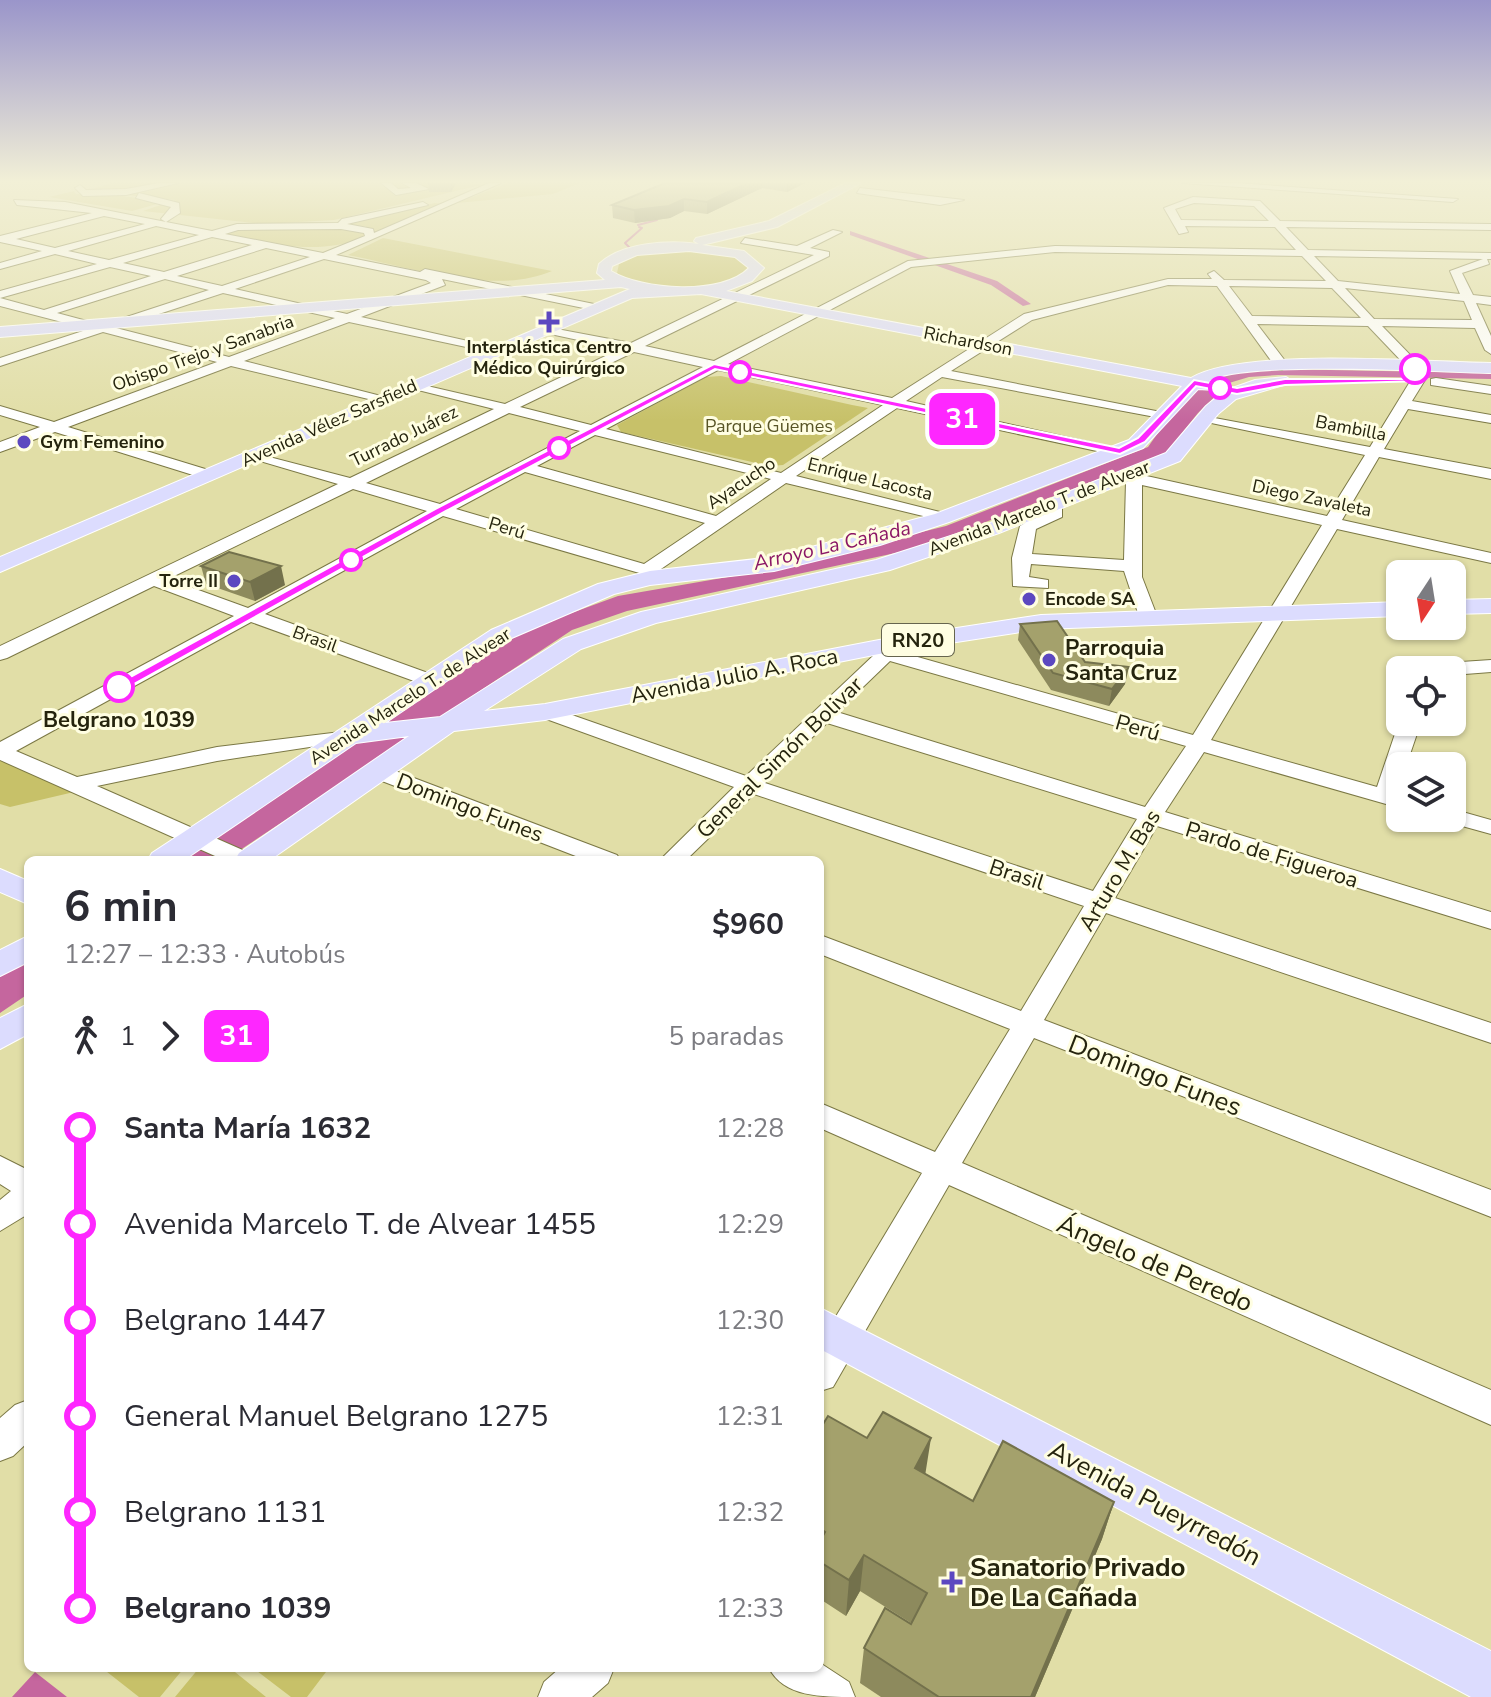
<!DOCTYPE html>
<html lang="es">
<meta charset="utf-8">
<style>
body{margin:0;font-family:"Nunito Sans",sans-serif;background:#f2f2f3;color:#2b2b33;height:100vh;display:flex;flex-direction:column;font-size:30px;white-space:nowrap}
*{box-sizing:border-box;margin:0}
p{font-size:26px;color:#7c7c81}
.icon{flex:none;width:44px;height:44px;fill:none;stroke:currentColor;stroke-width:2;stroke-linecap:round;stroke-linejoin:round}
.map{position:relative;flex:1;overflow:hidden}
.details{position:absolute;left:24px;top:856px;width:800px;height:816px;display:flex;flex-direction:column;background:#fff;border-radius:12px;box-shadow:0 2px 6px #0004}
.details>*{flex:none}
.badge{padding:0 16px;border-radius:12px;font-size:28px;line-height:52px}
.needle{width:52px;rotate:192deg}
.fabs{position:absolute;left:1386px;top:560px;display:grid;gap:16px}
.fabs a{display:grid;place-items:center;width:80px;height:80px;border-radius:12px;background:#fff;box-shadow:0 2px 6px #0004;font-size:40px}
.map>.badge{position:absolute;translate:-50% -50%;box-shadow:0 0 0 4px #fff}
.legs{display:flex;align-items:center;gap:12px;height:88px;padding:0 40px;font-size:26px}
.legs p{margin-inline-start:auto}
.summary{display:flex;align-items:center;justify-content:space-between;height:136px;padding:0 40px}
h1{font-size:44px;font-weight:700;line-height:60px}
ul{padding:0 40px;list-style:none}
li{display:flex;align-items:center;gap:28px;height:96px;font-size:30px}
li i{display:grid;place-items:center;width:12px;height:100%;margin:0 10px;background:currentColor}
li i::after{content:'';width:20px;height:20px;margin:-10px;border:6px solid;border-radius:50%;background:#fff}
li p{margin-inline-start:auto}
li:first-child i{background:linear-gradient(#0000 50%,currentColor 0)}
li:last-child i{background:linear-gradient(currentColor 50%,#0000 0)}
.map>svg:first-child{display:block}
.green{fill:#c7c169}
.water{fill:#c5669e}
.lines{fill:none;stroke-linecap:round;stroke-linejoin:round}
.stream{stroke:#c5669e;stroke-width:2}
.canal{fill:#c5669e;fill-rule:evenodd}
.minor-casing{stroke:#7b7845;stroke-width:2}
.major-casing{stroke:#fff;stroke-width:2}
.minor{fill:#fff;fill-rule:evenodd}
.major{fill:#dcdcfe;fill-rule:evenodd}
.wall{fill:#8d8a5d}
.shaded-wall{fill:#73714c}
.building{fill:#a4a16c;stroke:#73714c;stroke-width:2}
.line-1{fill:#fe27ff;stroke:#fff;stroke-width:2}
.poi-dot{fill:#5c48c0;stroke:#fffee2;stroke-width:3}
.stop-1-dot{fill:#fff;stroke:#fe27ff;stroke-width:4}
.labels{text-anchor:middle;stroke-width:6;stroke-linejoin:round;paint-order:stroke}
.far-street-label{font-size:18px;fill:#25240e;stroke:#fffee2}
.far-poi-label{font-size:18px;font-weight:bold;fill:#25240e;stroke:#fffee2;text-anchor:start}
.far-park-label{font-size:18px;fill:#585526;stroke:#fffee2}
.far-water-label{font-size:20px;font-style:italic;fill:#8b1665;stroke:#fffee2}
.shield{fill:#fffee2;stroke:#66654e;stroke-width:2}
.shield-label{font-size:20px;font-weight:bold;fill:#25240e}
.poi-label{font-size:22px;font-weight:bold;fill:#25240e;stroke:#fffee2;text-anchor:start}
.street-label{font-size:22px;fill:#25240e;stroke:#fffee2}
.stop-label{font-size:22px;font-weight:bold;fill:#25240e;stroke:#fffee2}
.near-street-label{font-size:26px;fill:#25240e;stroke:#fffee2}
.near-poi-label{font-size:26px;font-weight:bold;fill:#25240e;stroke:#fffee2;text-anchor:start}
</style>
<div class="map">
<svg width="1491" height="1697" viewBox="0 0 1491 1697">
<rect width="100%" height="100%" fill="#e1dea7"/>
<!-- green -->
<path class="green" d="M112,183H469L481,185L334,220L264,224L143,211L175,200L86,191Z
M508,183H580L553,194L457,203Z
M74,191L76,194L123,196L164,202L132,211L49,197Z
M435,203L442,204L377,234L365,226L332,225Z
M337,227L366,233V237C317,256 273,244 224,234L229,230Z
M383,238L552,271C494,296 409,267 348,255Z
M662,251H709L742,258L751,271C740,275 728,283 716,285C692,290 635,290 617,273L619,264L635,256Z
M721,376L852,405L868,408L783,465L770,466L621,432L617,425L706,377Z
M0,759L74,792L10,807L0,804Z
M102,1668H184L160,1697H139Z
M199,1668H230L266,1697H175Z
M253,1668H329L307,1697H291Z"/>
<!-- water -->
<path class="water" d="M1276,369L1491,373V379L1278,375L1249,377L1229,383L1198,413L1166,453L1157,457L914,549L627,611L572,630L225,860H175L525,630L618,596L769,570L946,526L1148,447L1174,410L1214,376Z
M28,956V994L0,1013V974Z
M35,1672L67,1697H12Z"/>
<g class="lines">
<!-- stream -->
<path class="stream" d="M638,225L657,220L653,219
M630,248L625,243L642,228L639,227"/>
<!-- canal -->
<path class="canal" d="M850,231L997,281L1031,304L1023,306L991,285L850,235Z"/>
<defs>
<path id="minor" d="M158,183H178L126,195L83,196L75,188L80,185L86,190L126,189Z
M381,183H391L398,189L411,188L402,183H416L429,189L396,195Z
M489,183H501L336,255L420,272L425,269L594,304L600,308L598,311L442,279L445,285L361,317L499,348V354L349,322L244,361L385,397V403L231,366L68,427L215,472L217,475L209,480L55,432L0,452V442L40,427L0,415V406L54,422L217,362L103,332L0,366V358L89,329L0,306V291L97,264L55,254L0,269V263L42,251L0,242V236L92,213L17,205L14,200L65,202L166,222L161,219L171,207L136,198L139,193L179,203L180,213L166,222L212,231L237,224L338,223L342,219L423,202L428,205L347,224L373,229L374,233ZM104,216L145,224L55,248L16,239ZM156,226L199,235L109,260L68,251ZM341,229L364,233L365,236L323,253L225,234L238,230ZM212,237L252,245L164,272L123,263ZM266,248L310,257L222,286L177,276ZM324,259L426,280L431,283L347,314L235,289ZM110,267L151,276L44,310L0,298ZM165,279L209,290L102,325L57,313ZM223,293L335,318L229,357L116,328Z
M1182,183H1237L1458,199L1453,202Z
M860,188L964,200L940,205L857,193Z
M1193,197L1260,201L1280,221L1491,224V230L1286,227L1308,250L1491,253V259H1487L1489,264L1462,273L1473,295L1491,297V305L1476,303L1491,336V354L1485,350L1475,328L1382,326L1420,365L1425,380L1412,401L1491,415V423L1408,409L1384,449L1491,469V479L1379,457L1342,520L1491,553V563L1337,529L1211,740L1377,787L1399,722H1421L1406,766H1400V808L1204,752L1165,812L1491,912V929L1157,826L1115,898L1491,1023V1043L1106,913L1044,1020L1491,1190V1217L1034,1038L962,1163L1491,1390V1425L949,1185L833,1387L820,1391V1343L922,1173L820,1128V1103L935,1152L1010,1029L820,954V935L1021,1011L1084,906L754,794L686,860H660L734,787L538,716L535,712L538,708H552L746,776L875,654L869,647L879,641L893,650L1193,735L1322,525L1142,485V577L1157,616L1148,622L1139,616L1124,571L1031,564L1029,577L1048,580V588L1013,586L1012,558L1020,526L1050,509H1062V517L1036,529L1032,554L1124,560L1126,481L1116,476L1124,471L1327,516L1365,455L1197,420L1204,416L1370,447L1411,380L1409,369L1368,326L1257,324L1289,366L1282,370L1277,369L1217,286L1168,285L1032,320L951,371L1161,412L1166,413V419L942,377L906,401L1128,451L1120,456L897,408L796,476L948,514V522L786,483L661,569L669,574L660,579L443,516L265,614L439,677L442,681L439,685H425L251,622L16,751L77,777L217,747L357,730L360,735L349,741L217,761L97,786L254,855L257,860H224L0,760V742L234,616L154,586L7,658L0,660V646L338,484L250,458V452L350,478L494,409L410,388V382L505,404L620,349L541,332V326L631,343L814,255L741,243L745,238L797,246L833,230L842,232L810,248L829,252V256L645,346L714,361L908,261L1055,246L1296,250L1275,227L1185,226L1188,232L1179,234L1164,208ZM1194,203L1254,206L1269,221L1181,220L1175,209ZM1055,252L1302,256L1326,281L1224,280L1214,271L1208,274L1212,279H1168L1024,314L892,398L728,364L911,267ZM1314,256L1483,259L1450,271L1460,294L1338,281ZM1229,286L1332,288L1361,318L1252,316ZM1345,288L1464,301L1472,320L1374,319ZM634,352L703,367L591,425L520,407ZM718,370L883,405L781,473L606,429ZM509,413L580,431L440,504L366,483ZM595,435L771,479L716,516L537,466ZM525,472L705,523L644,564L456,509ZM353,489L427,511L248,608L168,579ZM890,661L1186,746L1145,807L837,712ZM827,723L1137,819L1093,891L765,783Z
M1436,378L1491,386V394L1431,385V379Z
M1491,660V672L1452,675V670H1421L1431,664Z
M377,764L617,855L620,860H586L369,776L366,771L369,766Z
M1452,809L1491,820V834L1444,821L1442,818H1452Z
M0,1156L28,1170V1214L0,1231V1200L11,1191L0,1184Z
M28,1400V1442L13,1456L0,1461V1418L15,1405Z
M820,1663L849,1682L855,1697C821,1697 784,1697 769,1668H820Z
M560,1668H614L608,1683L592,1697H538L544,1682Z"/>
<path id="major" d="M846,183H861L777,227L702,245L744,251L764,268L752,281L726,291L1191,378C1242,347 1424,362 1491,363V373C1440,372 1243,360 1209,381L1218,386L1215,390L1198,389L1143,448L949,522L880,545L774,571L650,585L614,594L507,640L385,723L440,717L563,639L641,612L876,560L985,525L1166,453L1206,406L1224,391L1255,380L1286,377L1294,382L1236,399L1218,414L1180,461L999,533L890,570L656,623L581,649L484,711L545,704L879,640L1041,615L1400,602V616L1041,629L879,654L545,720L454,731L270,860H235L239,853L409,736L356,743L184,860H148L152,853L491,630L598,584L650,571L774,557L935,514L1129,440L1182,386L701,294L632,298L0,572V557L630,289L621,287L0,337V327L605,280L597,273L599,264C622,242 669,240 699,244L694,241L696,238L769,221ZM689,251L735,257L749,268C722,296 642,290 611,271L612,266L637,255Z
M1491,599V613L1452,614V600Z
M0,869L28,881V904L0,892Z
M28,936V962L0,976V950Z
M28,1004V1034L0,1049V1018Z
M820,1308L1491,1651V1697H1471L820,1349Z"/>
</defs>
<!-- minor casing -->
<use href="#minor" class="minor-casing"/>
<!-- major casing -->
<use href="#major" class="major-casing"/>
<!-- minor -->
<use href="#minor" class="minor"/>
<!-- major -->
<use href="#major" class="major"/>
</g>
<!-- wall -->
<path class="wall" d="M428,183H456L451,192H429Z
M665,183H805L787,192L762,188L707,214L684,211L670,218L635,223L613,218L612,205Z
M201,566L285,585L255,601L206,584Z
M1020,624L1085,662L1125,684L1109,706L1051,690L1018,640Z
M820,1429L926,1474L973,1501L1114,1502L1102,1539L1035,1697H881L860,1683L864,1648L911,1623L860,1591L846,1616L820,1599Z"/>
<!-- shaded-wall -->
<path class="shaded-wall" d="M450,183H456L451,192Z
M747,183H762V188L707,214V202Z
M787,183H805L787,192Z
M684,199V211L670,218L635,223L634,210Z
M281,566L285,585L255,601L250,582Z
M1129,667L1125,684L1109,706L1112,689Z
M931,1438L925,1476L915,1468Z
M1114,1502L1102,1539L1035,1697H1031Z
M864,1555L860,1591L846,1616L849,1580Z"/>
<!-- building -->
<path class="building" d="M665,183H747L707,202L684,199L669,206L634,210L612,205Z
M229,552L281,566L250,582L201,566Z
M1057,621L1085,662L1129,667L1112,689L1053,673L1020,624Z
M883,1412L931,1438L915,1468L973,1501L1003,1441L1114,1502L1031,1697H939L864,1648L885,1608L911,1624L927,1593L864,1555L849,1580L820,1562V1541L825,1532L820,1528V1429L828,1416L867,1438Z"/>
<!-- sky -->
<linearGradient id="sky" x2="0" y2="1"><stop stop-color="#9a95ca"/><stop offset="0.43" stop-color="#f2f0d7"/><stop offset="1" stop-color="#f2f0d7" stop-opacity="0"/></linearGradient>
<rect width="1491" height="421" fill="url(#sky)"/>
<!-- line-1 -->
<path class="line-1" d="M714,364L1119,448L1138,438L1194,380L1237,388L1285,379H1412L1411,369L1415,366L1419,369L1421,381L1285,385L1237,394L1196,386L1145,442L1120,454L715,369L446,511L123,690L112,687L439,507Z"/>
<!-- markers -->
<g class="poi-dot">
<path d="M545 310h8v8h8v8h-8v8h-8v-8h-8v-8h8z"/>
<circle cx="24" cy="442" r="8"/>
<circle cx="234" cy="581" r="8"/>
<circle cx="1029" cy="599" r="8"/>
<circle cx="1049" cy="660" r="8"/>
<path d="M948 1570h8v8h8v8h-8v8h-8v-8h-8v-8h8z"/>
</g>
<g class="stop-1-dot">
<circle cx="1415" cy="369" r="14"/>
<circle cx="740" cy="372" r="10"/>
<circle cx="1220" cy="388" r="10"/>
<circle cx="559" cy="448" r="10"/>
<circle cx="351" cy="560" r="10"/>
<circle cx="119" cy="687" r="14"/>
</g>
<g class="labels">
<!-- far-street labels -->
<g class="far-street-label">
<text transform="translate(968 341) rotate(11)" y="6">Richardson</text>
<text transform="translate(203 353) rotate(-20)" y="6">Obispo Trejo y Sanabria</text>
<text transform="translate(329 423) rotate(-24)" y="6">Avenida Vélez Sarsfield</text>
<text transform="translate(1351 428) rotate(11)" y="6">Bambilla</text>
<text transform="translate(404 436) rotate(-26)" y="6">Turrado Juárez</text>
<text transform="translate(870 479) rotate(14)" y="6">Enrique Lacosta</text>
<text transform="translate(741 483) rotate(-34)" y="6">Ayacucho</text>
<text transform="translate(1312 498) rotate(12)" y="6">Diego Zavaleta</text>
<text transform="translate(1039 508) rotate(-21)" y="6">Avenida Marcelo T. de Alvear</text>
<text transform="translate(507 528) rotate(17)" y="6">Perú</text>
<text transform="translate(315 639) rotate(20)" y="6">Brasil</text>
<text transform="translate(410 696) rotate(-33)" y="6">Avenida Marcelo T. de Alvear</text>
</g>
<!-- far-poi labels -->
<g class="far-poi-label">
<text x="549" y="353" text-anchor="middle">Interplástica Centro<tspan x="549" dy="21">Médico Quirúrgico</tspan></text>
<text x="40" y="448">Gym Femenino</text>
<text x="218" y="587" text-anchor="end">Torre II</text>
<text x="1045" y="605">Encode SA</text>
</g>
<!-- far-park labels -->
<g class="far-park-label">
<text x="769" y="432">Parque Güemes</text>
</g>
<!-- far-water labels -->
<g class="far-water-label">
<text transform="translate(832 545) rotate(-13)" y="7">Arroyo La Cañada</text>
</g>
<!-- shield labels -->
<rect class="shield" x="882" y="624" width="72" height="32" rx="6"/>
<g class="shield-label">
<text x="918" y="647">RN20</text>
</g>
<!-- poi labels -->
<g class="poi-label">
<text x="1065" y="655">Parroquia<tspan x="1065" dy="25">Santa Cruz</tspan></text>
</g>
<!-- street labels -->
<g class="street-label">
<text transform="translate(734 675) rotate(-11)" y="8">Avenida Julio A. Roca</text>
<text transform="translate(1138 727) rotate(16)" y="8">Perú</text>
<text transform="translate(779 757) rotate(-44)" y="8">General Simón Bolivar</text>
<text transform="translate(470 807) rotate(21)" y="8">Domingo Funes</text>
<text transform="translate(1272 854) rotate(17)" y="8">Pardo de Figueroa</text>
<text transform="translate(1119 870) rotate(-59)" y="8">Arturo M. Bas</text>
<text transform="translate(1017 874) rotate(18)" y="8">Brasil</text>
</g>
<!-- stop labels -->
<g class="stop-label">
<text x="119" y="727">Belgrano 1039</text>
</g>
<!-- near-street labels -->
<g class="near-street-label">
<text transform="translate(1155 1075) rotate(21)" y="9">Domingo Funes</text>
<text transform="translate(1155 1263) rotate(23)" y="9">Ángelo de Peredo</text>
<text transform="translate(1155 1503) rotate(28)" y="9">Avenida Pueyrredón</text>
</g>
<!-- near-poi labels -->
<g class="near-poi-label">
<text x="970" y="1576">Sanatorio Privado<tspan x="970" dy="30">De La Cañada</tspan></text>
</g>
</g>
</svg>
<div class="fabs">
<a><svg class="needle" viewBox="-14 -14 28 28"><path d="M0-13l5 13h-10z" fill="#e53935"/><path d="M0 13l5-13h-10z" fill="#7c7c81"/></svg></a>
<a><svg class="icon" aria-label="locate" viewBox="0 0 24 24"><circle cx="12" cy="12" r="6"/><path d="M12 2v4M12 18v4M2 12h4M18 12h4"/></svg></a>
<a><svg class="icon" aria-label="layers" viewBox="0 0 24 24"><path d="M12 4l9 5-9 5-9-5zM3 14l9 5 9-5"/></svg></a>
</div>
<b class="badge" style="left:962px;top:419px;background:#fe27ff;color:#fff">31</b>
<section class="details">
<div class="summary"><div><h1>6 min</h1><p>12:27 – 12:33 · Autobús</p></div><b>$960</b></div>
<div class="legs"><svg class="icon" aria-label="walk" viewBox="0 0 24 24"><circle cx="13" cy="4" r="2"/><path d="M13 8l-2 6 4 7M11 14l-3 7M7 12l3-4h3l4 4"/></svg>1<svg class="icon" aria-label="forward" viewBox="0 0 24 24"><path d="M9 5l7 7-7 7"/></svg><b class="badge" style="background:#fe27ff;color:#fff">31</b><p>5 paradas</p></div>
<ul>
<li><i style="color:#fe27ff"></i><b>Santa María 1632</b><p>12:28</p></li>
<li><i style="color:#fe27ff"></i><span>Avenida Marcelo T. de Alvear 1455</span><p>12:29</p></li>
<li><i style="color:#fe27ff"></i><span>Belgrano 1447</span><p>12:30</p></li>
<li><i style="color:#fe27ff"></i><span>General Manuel Belgrano 1275</span><p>12:31</p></li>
<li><i style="color:#fe27ff"></i><span>Belgrano 1131</span><p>12:32</p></li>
<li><i style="color:#fe27ff"></i><b>Belgrano 1039</b><p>12:33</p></li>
</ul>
</section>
</div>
